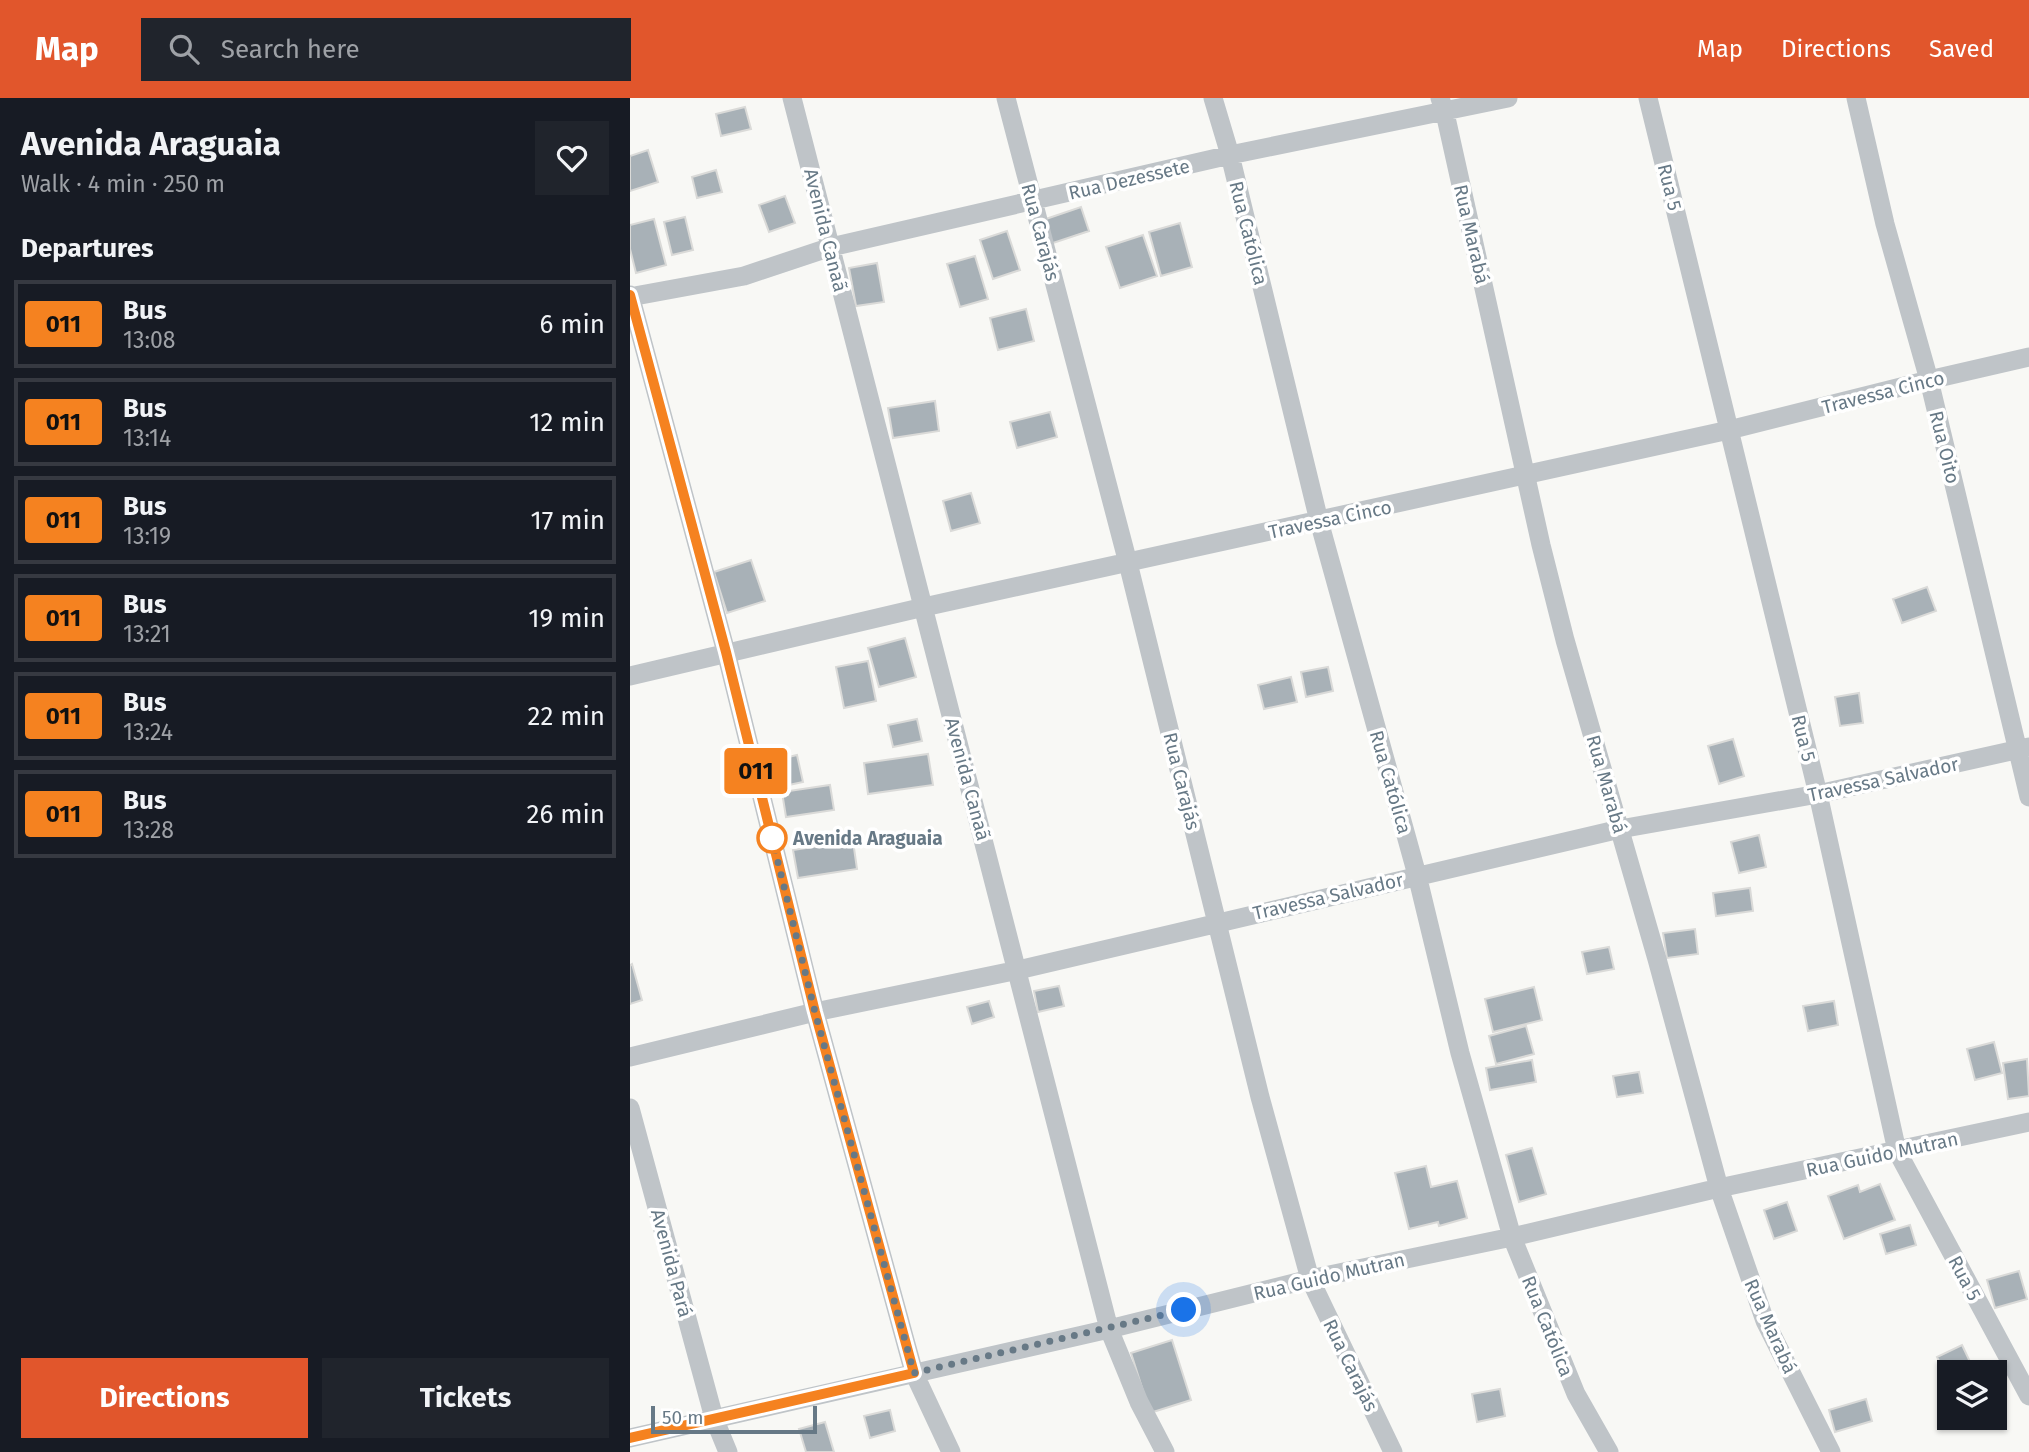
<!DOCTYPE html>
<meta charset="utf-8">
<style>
body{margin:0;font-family:"Fira Sans",sans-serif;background:#20242c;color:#f1f3f6;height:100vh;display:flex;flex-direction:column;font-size:26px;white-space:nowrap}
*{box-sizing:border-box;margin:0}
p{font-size:23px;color:#9ea1a6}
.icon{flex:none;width:38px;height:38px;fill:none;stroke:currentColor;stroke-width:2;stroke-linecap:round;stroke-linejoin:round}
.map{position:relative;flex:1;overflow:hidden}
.details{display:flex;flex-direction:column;background:#171b24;width:630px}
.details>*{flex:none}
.badge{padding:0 14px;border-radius:5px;font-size:24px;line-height:46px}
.fabs{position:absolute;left:1307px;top:1262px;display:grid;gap:14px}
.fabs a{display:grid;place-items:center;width:70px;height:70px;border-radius:0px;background:#171b24;box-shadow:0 2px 5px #0004;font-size:35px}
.scale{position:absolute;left:21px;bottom:18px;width:166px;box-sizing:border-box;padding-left:7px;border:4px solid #677986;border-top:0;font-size:19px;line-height:24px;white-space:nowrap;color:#677986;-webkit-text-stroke:5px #fff;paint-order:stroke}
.you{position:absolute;width:35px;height:35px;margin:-18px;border:5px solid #fff;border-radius:50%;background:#1a73e8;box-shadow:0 0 0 10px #1a73e833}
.map>.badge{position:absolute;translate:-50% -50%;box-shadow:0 0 0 4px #fff}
h2{padding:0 21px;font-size:26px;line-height:63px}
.round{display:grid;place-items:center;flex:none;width:74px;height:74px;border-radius:0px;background:#20242c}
.summary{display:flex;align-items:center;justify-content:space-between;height:119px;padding:0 21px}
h1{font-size:33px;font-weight:700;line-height:52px}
.action{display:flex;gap:14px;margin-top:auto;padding:14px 21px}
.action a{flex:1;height:80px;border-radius:0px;background:#e1562c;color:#fff;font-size:28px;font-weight:700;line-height:80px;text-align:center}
.action a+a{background:#20242c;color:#f1f3f6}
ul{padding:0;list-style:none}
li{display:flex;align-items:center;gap:21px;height:88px;margin:0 14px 10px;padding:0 7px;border:4px solid #363941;border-radius:0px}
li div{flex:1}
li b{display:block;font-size:26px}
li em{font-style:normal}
li .badge{min-width:77px;font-weight:700;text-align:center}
header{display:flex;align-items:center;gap:42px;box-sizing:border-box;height:98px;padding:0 35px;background:#e1562c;color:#fff}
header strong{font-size:33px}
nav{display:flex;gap:38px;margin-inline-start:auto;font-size:24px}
.search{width:490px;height:63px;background:#20242c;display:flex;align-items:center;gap:18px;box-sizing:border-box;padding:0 24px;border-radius:0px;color:#9ea1a6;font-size:26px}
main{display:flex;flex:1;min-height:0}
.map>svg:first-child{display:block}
.building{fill:#a8b1b7;stroke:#dadad8;stroke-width:2}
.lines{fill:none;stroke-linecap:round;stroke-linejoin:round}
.street{stroke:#bfc4c8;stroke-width:19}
.line-casing{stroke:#fff;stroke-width:16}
.line{stroke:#f58220;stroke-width:10}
.walk{stroke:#677986;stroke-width:7;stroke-dasharray:0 12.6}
.stop-dot{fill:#fff;stroke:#f58220;stroke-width:3.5}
.labels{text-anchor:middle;stroke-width:7;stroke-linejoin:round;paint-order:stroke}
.street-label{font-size:19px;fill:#677986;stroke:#fff}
.stop-label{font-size:19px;font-weight:bold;fill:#677986;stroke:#fff;text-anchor:start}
</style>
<header>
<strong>Map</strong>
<div class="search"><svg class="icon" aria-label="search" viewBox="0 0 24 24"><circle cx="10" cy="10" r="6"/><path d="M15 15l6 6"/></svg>Search here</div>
<nav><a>Map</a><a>Directions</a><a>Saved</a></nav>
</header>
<main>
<section class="details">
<div class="summary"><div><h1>Avenida Araguaia</h1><p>Walk · 4 min · 250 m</p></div><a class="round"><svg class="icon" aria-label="heart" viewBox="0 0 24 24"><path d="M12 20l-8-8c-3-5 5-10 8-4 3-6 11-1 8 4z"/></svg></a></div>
<h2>Departures</h2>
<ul>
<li><span class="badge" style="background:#f58220;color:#111">011</span><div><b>Bus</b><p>13:08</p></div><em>6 min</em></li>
<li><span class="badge" style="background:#f58220;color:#111">011</span><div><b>Bus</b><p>13:14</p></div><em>12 min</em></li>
<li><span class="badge" style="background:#f58220;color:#111">011</span><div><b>Bus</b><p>13:19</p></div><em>17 min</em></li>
<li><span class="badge" style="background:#f58220;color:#111">011</span><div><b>Bus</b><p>13:21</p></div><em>19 min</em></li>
<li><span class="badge" style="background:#f58220;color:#111">011</span><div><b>Bus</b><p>13:24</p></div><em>22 min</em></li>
<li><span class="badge" style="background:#f58220;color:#111">011</span><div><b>Bus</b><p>13:28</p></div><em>26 min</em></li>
</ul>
<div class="action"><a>Directions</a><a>Tickets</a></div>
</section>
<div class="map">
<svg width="1399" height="1354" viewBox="0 0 1399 1354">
<rect width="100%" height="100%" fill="#f8f8f5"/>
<!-- building -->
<path class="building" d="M115,9L121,31L91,38L86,16Z
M18,52L28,84L0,93V58Z
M86,72L92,94L67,100L62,79Z
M155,98L165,125L139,134L129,107Z
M451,109L459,133L420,146L413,122Z
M55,119L63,152L42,157L34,124Z
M24,121L36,167L6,175L0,151V127Z
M550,125L562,169L531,178L519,134Z
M377,133L390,172L363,181L350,142Z
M513,137L527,178L490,190L476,149Z
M345,158L358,201L330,209L317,166Z
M247,165L254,204L226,208L219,170Z
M396,211L404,243L368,252L360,220Z
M305,303L309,333L263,340L258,310Z
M420,314L427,339L387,350L380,324Z
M341,395L350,425L321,433L313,403Z
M121,462L135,503L97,515L84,474Z
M1297,489L1306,513L1272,525L1263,501Z
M275,540L286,579L249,589L238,550Z
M238,563L246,603L214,610L206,569Z
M698,569L703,593L676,599L671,574Z
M661,579L667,604L634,611L628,587Z
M1229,595L1233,625L1210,628L1205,599Z
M287,621L292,643L263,649L258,627Z
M1103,641L1114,678L1089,686L1078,648Z
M298,656L303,687L238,696L234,665Z
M167,657L173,684L140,691L133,665Z
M200,687L204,712L156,719L152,694Z
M1129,737L1136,769L1109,775L1101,744Z
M223,743L227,771L168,780L163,752Z
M1120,790L1123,813L1086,818L1083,795Z
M1065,831L1068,856L1037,860L1033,835Z
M979,849L984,871L957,876L952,854Z
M2,866L12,902L0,906V867Z
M429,888L434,908L408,914L404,893Z
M904,889L912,922L863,934L855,901Z
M359,903L364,919L342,926L337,909Z
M1204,903L1208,927L1178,933L1173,908Z
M896,928L904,956L866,966L859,938Z
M1364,944L1372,975L1345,982L1337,951Z
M1397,961L1399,998L1378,1001L1373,965Z
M902,962L906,984L860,992L856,970Z
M1009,974L1013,995L987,999L983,978Z
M902,1050L916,1096L889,1104L876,1057Z
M796,1068L801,1089L827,1083L837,1120L809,1128L808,1124L779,1131L765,1075Z
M1250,1086L1265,1122L1214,1141L1198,1098L1228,1087L1230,1094Z
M1157,1104L1167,1133L1144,1141L1134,1112Z
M1280,1127L1286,1147L1256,1156L1250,1136Z
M1389,1173L1397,1201L1365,1210L1357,1182Z
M542,1242L561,1302L520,1315L501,1255Z
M1332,1247L1343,1270L1334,1274H1320L1318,1282L1307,1259Z
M870,1291L875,1318L847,1324L842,1296Z
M1236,1301L1242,1323L1205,1334L1199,1312Z
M260,1312L265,1333L240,1340L234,1318Z
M195,1324L204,1354H176L169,1331Z"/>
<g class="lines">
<!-- street -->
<path class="street" d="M162,0L479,1231L509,1304L535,1354
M376,0L498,465L630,999L680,1181L763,1354
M583,0L600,57L689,423L787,777L830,955L882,1139L946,1296L979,1354
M810,0L815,15L911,447L935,542L1027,861L1089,1090L1135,1223L1201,1354
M1018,0L1188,696L1267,1053L1399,1298
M1226,0L1255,126L1299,282L1399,699
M0,197L96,554L185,914L284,1275L321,1354
M0,199L114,178L201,149L600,57L878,0
M0,578L294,509L1099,332L1299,282L1399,259
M0,959L185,914L388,872L990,731L1188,696L1399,649
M0,1010L84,1320L98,1354
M0,1340L479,1231L680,1181L882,1139L1089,1090L1399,1024"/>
</g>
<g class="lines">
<defs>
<path id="line" d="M0,197L96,554L185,914L284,1275L0,1340"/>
</defs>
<!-- line casing -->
<use href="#line" class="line-casing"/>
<!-- line -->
<use href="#line" class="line"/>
<!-- walk -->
<path class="walk" d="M142,740L185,914L284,1275L554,1212"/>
</g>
<!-- markers -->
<circle class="stop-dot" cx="142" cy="740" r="14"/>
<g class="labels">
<!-- street labels -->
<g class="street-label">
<text transform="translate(499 81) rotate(-13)" y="7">Rua Dezessete</text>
<text transform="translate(1040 89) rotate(76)" y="7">Rua 5</text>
<text transform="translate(196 132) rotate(76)" y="7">Avenida Canaã</text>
<text transform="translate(411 134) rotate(75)" y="7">Rua Carajás</text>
<text transform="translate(619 135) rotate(76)" y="7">Rua Católica</text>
<text transform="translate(842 136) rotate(77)" y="7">Rua Marabá</text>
<text transform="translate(1253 294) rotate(-14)" y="7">Travessa Cinco</text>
<text transform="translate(1315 349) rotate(76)" y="7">Rua Oito</text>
<text transform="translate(700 421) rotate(-12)" y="7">Travessa Cinco</text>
<text transform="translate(1174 640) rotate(76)" y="7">Rua 5</text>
<text transform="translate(338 681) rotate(75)" y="7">Avenida Canaã</text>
<text transform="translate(1253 681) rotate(-12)" y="7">Travessa Salvador</text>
<text transform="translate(552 683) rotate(76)" y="7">Rua Carajás</text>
<text transform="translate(761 684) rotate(74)" y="7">Rua Católica</text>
<text transform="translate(977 686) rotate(74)" y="7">Rua Marabá</text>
<text transform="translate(698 798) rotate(-13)" y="7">Travessa Salvador</text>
<text transform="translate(1252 1056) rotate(-12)" y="7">Rua Guido Mutran</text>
<text transform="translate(42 1165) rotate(75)" y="7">Avenida Pará</text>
<text transform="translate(699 1178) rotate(-13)" y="7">Rua Guido Mutran</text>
<text transform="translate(1335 1180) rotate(62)" y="7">Rua 5</text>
<text transform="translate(918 1228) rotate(68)" y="7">Rua Católica</text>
<text transform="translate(1141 1228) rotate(66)" y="7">Rua Marabá</text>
<text transform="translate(721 1267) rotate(64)" y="7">Rua Carajás</text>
</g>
<!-- stop labels -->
<g class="stop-label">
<text x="163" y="747">Avenida Araguaia</text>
</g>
</g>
</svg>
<div class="fabs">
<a><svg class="icon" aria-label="layers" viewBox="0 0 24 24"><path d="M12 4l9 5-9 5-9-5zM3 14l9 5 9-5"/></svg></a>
</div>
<div class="scale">50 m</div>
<div class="you" style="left:554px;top:1212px"></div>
<b class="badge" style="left:126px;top:673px;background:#f58220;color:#111">011</b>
</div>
</main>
